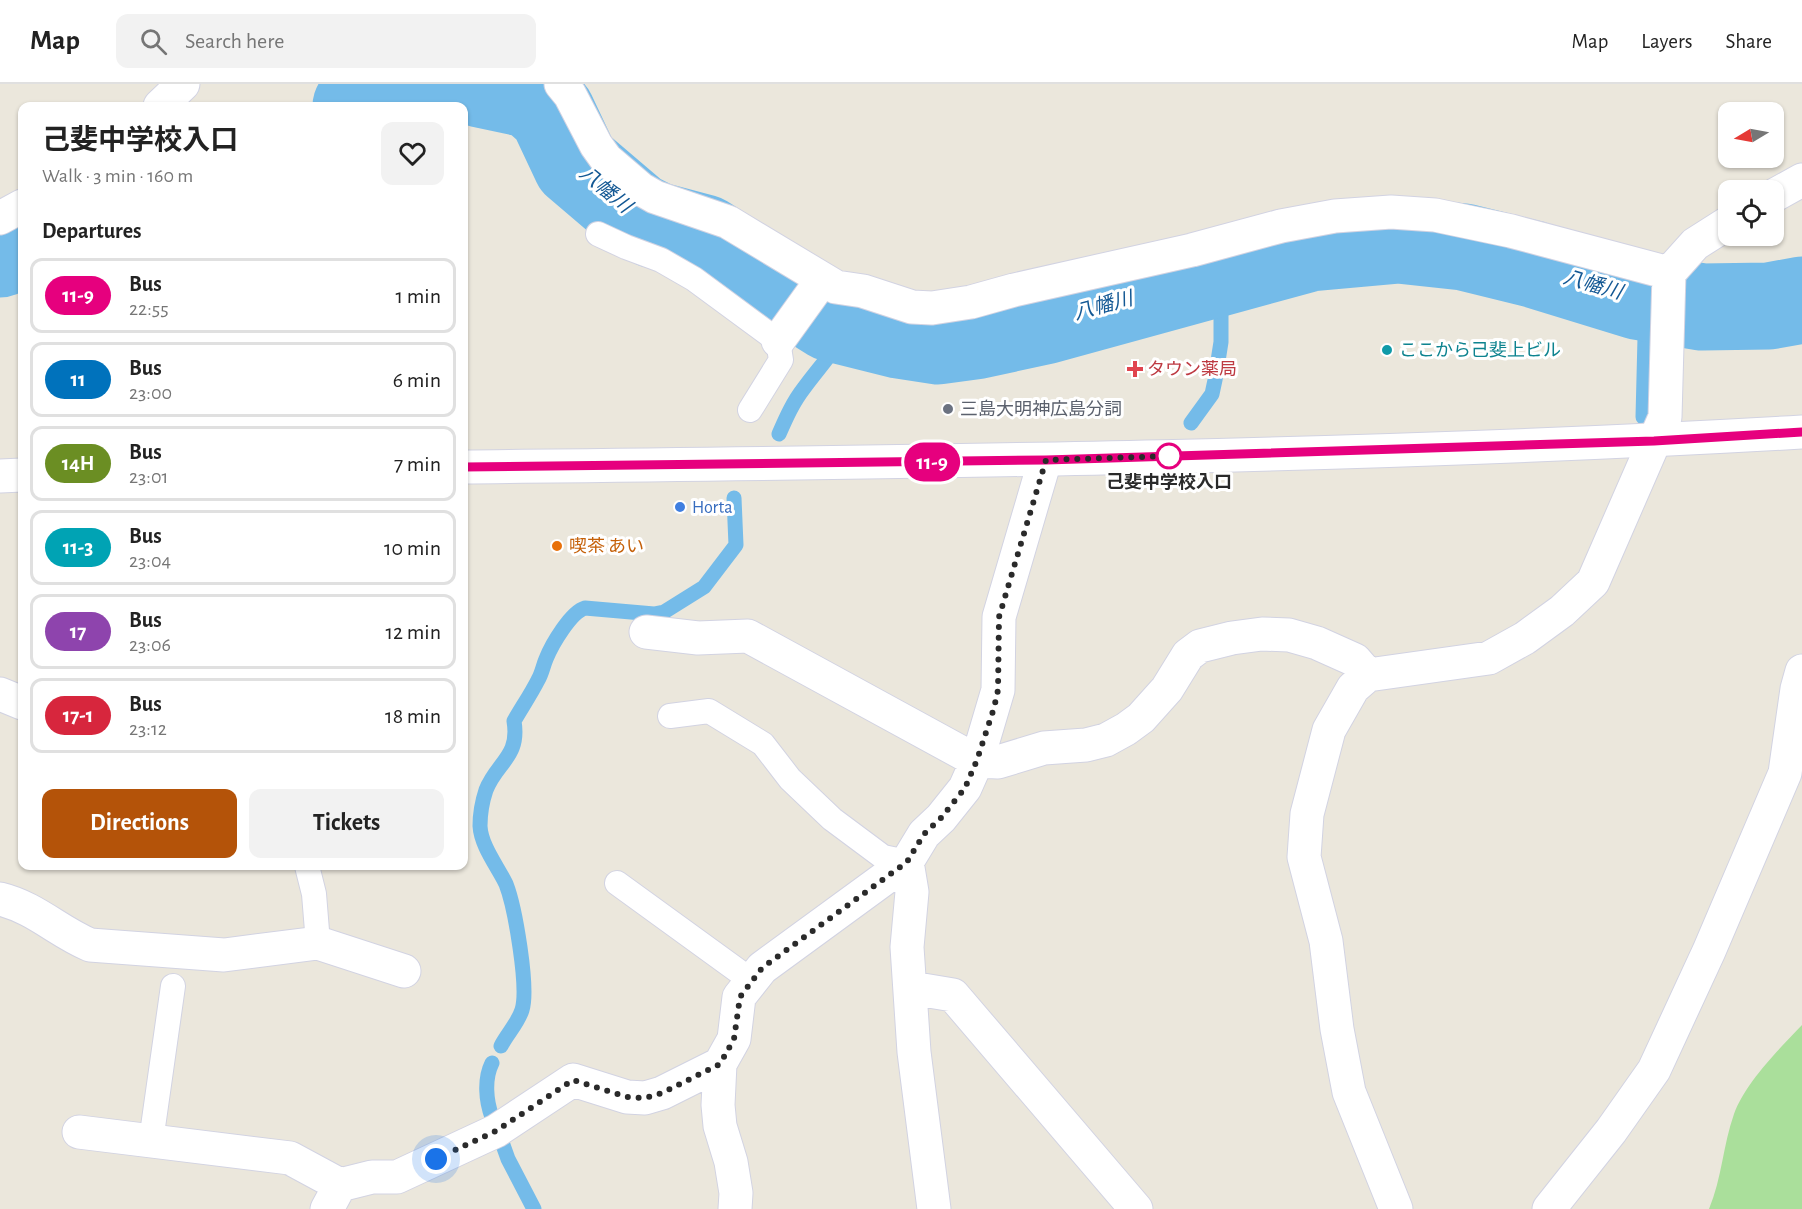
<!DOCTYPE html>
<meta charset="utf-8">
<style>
body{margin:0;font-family:"Alegreya Sans","Noto Sans JP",sans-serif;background:#f2f2f2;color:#222;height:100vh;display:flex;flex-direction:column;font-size:22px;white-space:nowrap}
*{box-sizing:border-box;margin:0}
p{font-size:20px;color:#767676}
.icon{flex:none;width:33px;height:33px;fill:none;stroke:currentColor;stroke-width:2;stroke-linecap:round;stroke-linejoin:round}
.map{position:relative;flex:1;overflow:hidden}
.panel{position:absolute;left:18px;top:18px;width:450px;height:768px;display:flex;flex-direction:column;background:#fff;border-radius:12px;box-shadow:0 2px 4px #0004}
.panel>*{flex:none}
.badge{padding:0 12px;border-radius:20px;font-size:21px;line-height:39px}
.needle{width:39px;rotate:260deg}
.controls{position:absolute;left:1718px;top:18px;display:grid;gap:12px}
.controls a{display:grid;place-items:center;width:66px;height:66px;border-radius:12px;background:#fff;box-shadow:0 2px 4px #0004;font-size:30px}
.you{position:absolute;width:30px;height:30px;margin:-15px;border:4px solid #fff;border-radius:50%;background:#1a73e8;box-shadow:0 0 0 9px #1a73e833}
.map>.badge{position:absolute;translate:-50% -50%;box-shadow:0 0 0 3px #fff}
h2{padding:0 24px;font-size:22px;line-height:54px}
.round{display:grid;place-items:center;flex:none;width:63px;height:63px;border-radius:12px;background:#f2f2f2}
.headline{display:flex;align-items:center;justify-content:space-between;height:102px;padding:0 24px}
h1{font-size:28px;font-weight:700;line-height:45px}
.primary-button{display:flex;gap:12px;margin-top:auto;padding:12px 24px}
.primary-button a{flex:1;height:69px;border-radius:12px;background:#b45309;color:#fff;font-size:24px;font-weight:700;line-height:69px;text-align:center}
.primary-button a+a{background:#f2f2f2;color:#222}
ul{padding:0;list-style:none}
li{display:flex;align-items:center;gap:18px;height:75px;margin:0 12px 9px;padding:0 12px;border:3px solid #e0e0e0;border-radius:12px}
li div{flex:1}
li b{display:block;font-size:22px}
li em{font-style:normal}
li .badge{min-width:66px;font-weight:700;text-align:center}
header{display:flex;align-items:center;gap:36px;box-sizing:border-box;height:84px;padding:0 30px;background:#fff;border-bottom:2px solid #e0e0e0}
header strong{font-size:28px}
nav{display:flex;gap:33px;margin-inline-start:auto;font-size:21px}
.search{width:420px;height:54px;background:#f2f2f2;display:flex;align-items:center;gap:15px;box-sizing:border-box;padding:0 21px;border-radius:12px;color:#767676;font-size:22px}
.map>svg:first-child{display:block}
.green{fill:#aadf9b}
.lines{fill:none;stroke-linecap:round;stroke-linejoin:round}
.stream{stroke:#74bbe9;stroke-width:15}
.river{stroke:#74bbe9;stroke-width:87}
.lane-casing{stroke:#d2d3e2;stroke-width:26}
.street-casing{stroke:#d2d3e2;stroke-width:35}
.secondary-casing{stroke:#d2d3e2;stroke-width:35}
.lane{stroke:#fff;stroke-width:24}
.street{stroke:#fff;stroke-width:33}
.secondary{stroke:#fff;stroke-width:33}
.line-casing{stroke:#fff;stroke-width:14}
.line{stroke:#e6007e;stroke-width:9}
.walk{stroke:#2a2a2a;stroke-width:6;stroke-dasharray:0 10.8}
.culture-dot{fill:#0f9aa8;stroke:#fff;stroke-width:2}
.health-dot{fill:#e0444e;stroke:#fff;stroke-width:2}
.worship-dot{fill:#6b7280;stroke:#fff;stroke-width:2}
.stop-dot{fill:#fff;stroke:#e6007e;stroke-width:3}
.shop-dot{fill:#3f7fe0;stroke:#fff;stroke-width:2}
.food-dot{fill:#e8710a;stroke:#fff;stroke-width:2}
.labels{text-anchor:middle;stroke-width:6;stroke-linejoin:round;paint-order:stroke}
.culture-label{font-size:18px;fill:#0d838f;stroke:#fff;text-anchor:start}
.health-label{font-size:18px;fill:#be3a42;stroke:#fff;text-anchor:start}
.worship-label{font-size:18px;fill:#5b616d;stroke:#fff;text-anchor:start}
.stop-label{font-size:18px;font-weight:bold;fill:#2a2a2a;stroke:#fff}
.shop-label{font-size:18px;fill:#366cbe;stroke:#fff;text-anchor:start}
.food-label{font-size:18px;fill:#c56008;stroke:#fff;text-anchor:start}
.water-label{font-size:20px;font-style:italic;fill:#135894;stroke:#fff}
</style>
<header>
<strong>Map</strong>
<div class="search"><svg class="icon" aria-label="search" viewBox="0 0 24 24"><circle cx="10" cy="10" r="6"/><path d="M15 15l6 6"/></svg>Search here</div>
<nav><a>Map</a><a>Layers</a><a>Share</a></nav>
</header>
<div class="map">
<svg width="1802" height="1125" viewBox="0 0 1802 1125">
<rect width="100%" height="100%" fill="#ebe7dc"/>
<!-- green -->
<path class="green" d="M1802,941V1125H1709C1722,1094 1723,1061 1734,1030C1745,999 1780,964 1802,941Z"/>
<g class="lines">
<!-- stream -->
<path class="stream" d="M1643,333L1646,214
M1191,339L1212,310L1215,296L1221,258V221L1215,190
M779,350C786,334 793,318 804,304C820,282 838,264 849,239
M501,962C507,950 518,939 522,926C529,904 515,823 506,800C498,783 481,762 480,742C480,730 482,718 486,706C497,678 520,673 514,637C522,623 531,610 538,596C542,589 543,582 546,575C552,560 571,528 585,524L654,530L664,528L704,503L736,461L734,414
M492,1033C486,1017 484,995 492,979
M503,1061L508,1075L534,1125"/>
<!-- river -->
<path class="river" d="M480,0L532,11L552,29L576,80L637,132L655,141L704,154L831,234L899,251L938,257L975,252L1044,237L1310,164L1399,156L1464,163L1533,180L1637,212L1702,223L1769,222L1802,216
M356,22L390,4L436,0
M0,170L22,161"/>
<defs>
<path id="lane" d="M598,150L626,163L661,176L694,195L778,257L781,276L750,326
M670,632L709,627L763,660L790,695L832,735L883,773L907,778
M307,782L314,810L318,859
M617,799L752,897
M151,1057L173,902"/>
<path id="street" d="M561,0L570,11L596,61L606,75L641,105L655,113L728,138L836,203L863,207L912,223L932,224L971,218L1014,206L1192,166L1281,142L1335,132L1391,128L1435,131L1511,147L1669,189
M160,22L183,0
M1773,112L1802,96
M0,134L22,122
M778,257L822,196
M646,548L698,554L748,552L977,677L998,678L1044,664L1086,661L1106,656L1126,645L1141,634L1167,605L1188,571L1200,562L1232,554L1262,550L1289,551L1317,559L1355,576L1368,591
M0,610L22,619
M0,815C36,824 57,847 90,861L224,871L318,859L404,887
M911,904L953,911L1136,1125
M720,980L718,1021L720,1042L731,1078L736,1109L735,1125
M79,1048L290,1074L340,1101
M327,1125L340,1101L372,1093H397L496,1047L573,996L627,1013L645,1014L662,1009L720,980L734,955L739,913L762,884L907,778
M934,1125L914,968L907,863L912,808L907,778L924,750L941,734L965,704L977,677L998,606L999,533L1045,376
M1396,1125L1349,1008L1337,945L1326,857L1304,773L1307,730L1329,646L1353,604L1368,591L1489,574L1525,554L1562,527L1593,498L1665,333L1669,189L1695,160L1728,139
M1549,1125L1611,1047L1654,986L1709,867L1785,689L1797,605L1802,587"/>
<path id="secondary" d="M464,383C910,378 1356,374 1802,348
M0,392L22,391"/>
</defs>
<!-- lane casing -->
<use href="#lane" class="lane-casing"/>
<!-- street casing -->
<use href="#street" class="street-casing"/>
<!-- secondary casing -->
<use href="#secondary" class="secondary-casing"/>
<!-- lane -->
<use href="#lane" class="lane"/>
<!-- street -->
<use href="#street" class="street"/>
<!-- secondary -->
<use href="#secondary" class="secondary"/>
</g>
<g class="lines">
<defs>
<path id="line" d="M464,383L1046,376L1654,357L1802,348"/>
</defs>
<!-- line casing -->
<use href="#line" class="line-casing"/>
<!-- line -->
<use href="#line" class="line"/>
<!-- walk -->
<path class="walk" d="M436,1075L496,1047L573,996L627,1013L645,1014L662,1009L720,980L734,955L740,913L762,884L907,778L924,750L941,734L965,704L977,676L994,624L998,606L999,533L1046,376L1169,372"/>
</g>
<!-- markers -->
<circle class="culture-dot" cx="1387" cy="266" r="6"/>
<path class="health-dot" d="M1132 276h6v6h6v6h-6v6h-6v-6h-6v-6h6z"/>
<circle class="worship-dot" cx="948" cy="325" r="6"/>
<circle class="stop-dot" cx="1169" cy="372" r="12"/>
<circle class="shop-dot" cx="680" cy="423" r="6"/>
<circle class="food-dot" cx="557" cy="462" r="6"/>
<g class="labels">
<!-- culture labels -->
<g class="culture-label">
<text x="1399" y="272">ここから己斐上ビル</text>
</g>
<!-- health labels -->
<g class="health-label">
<text x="1147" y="291">タウン薬局</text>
</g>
<!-- worship labels -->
<g class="worship-label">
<text x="960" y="331">三島大明神広島分詞</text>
</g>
<!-- stop labels -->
<g class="stop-label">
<text x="1169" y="404">己斐中学校入口</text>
</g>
<!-- shop labels -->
<g class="shop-label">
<text x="692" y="429">Horta</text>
</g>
<!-- food labels -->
<g class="food-label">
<text x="569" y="468">喫茶 あい</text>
</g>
<!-- water labels -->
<g class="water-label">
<text transform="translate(606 105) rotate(40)" y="7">八幡川</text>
<text transform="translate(1593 200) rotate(16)" y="7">八幡川</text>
<text transform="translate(1103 221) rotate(-15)" y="7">八幡川</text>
</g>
</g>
</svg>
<div class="controls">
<a><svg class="needle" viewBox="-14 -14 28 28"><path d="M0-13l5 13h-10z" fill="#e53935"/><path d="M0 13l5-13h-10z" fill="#767676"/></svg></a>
<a><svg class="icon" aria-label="locate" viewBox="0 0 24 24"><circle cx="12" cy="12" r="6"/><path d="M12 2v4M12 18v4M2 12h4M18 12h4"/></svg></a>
</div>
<div class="you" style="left:436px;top:1075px"></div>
<b class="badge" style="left:932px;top:378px;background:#e6007e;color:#fff">11-9</b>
<section class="panel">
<div class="headline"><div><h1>己斐中学校入口</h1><p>Walk · 3 min · 160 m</p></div><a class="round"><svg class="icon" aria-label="heart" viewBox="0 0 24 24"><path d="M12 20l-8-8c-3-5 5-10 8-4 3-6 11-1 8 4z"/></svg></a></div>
<h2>Departures</h2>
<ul>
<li><span class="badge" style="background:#e6007e;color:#fff">11-9</span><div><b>Bus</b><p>22:55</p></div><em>1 min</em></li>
<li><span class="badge" style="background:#0072bc;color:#fff">11</span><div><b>Bus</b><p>23:00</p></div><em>6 min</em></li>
<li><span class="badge" style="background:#6b8e23;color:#fff">14H</span><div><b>Bus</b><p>23:01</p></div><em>7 min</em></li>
<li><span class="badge" style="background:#00a3b4;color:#fff">11-3</span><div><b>Bus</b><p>23:04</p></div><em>10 min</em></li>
<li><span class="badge" style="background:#8e44ad;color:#fff">17</span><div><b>Bus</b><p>23:06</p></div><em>12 min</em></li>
<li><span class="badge" style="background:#d7263d;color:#fff">17-1</span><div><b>Bus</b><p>23:12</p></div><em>18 min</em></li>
</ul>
<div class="primary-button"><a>Directions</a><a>Tickets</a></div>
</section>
</div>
